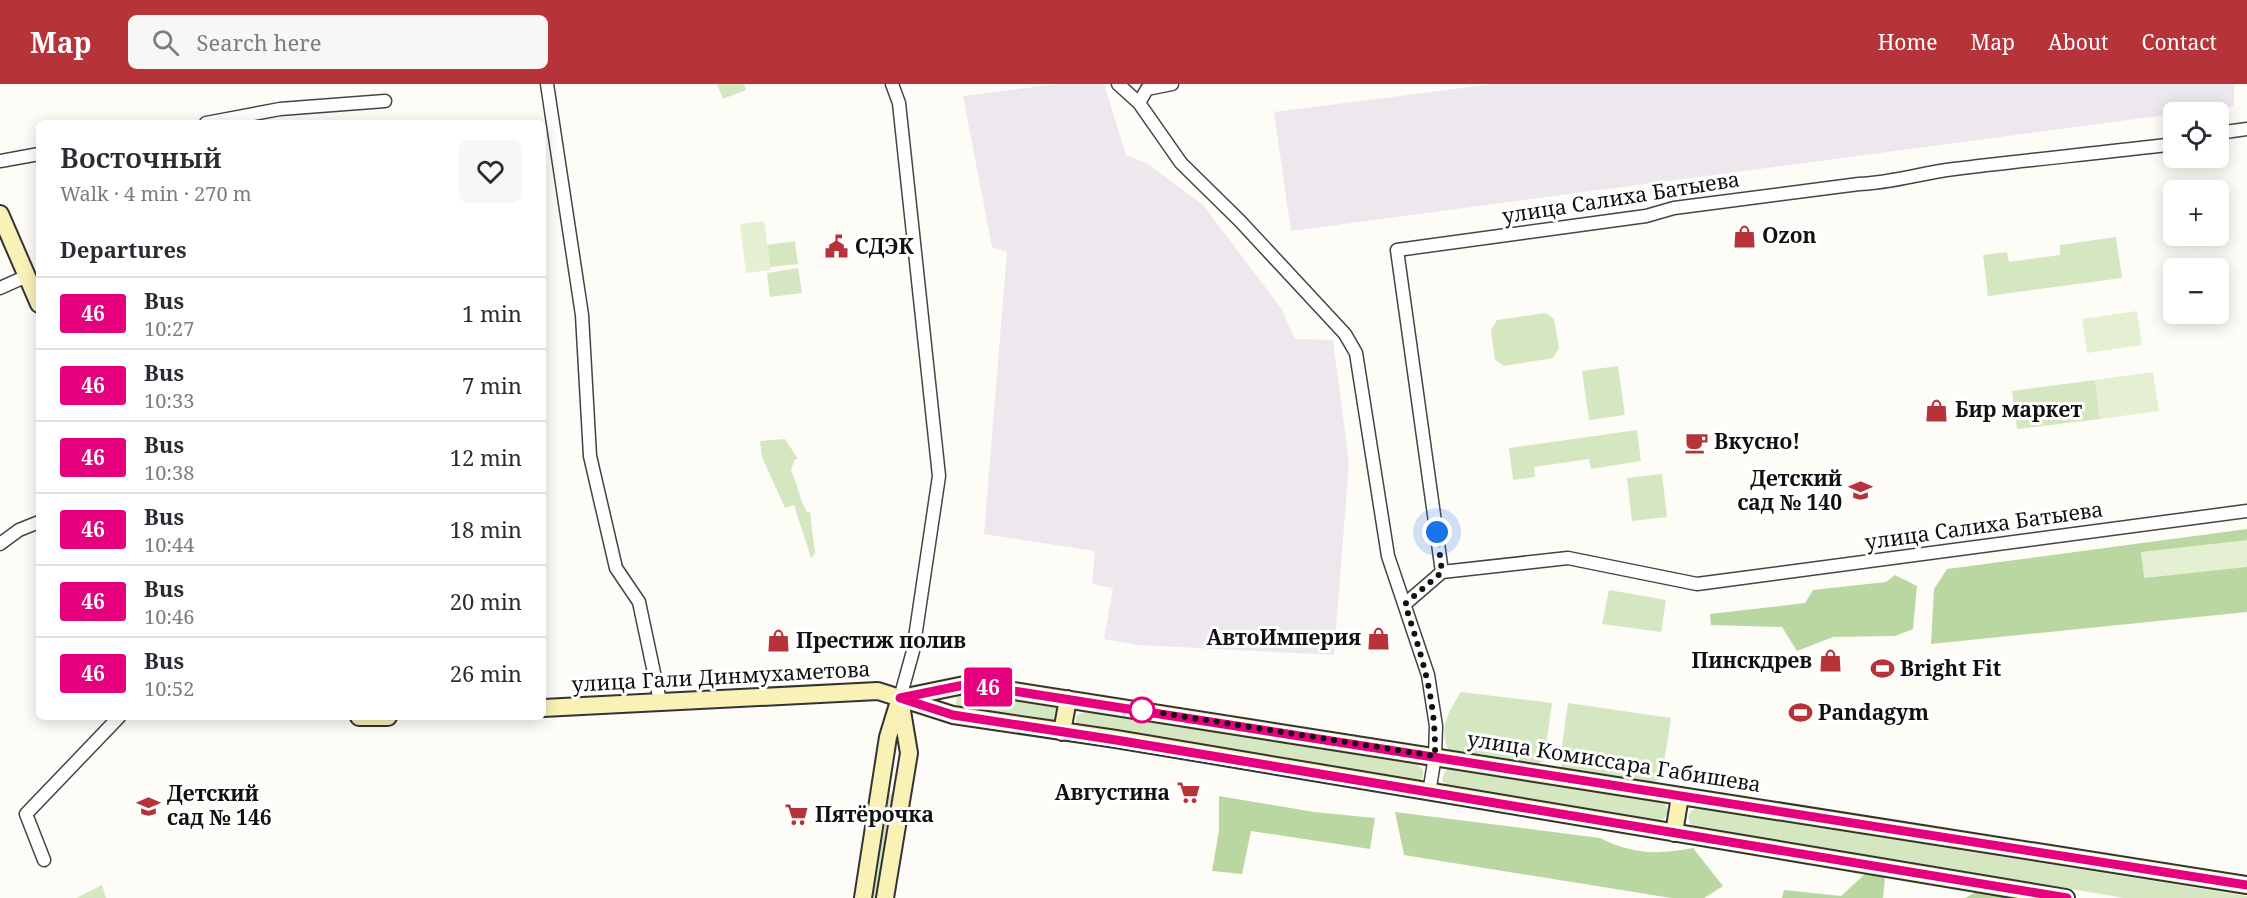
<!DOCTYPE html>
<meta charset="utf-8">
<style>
body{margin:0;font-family:"Noto Serif",serif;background:#f7f7f7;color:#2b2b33;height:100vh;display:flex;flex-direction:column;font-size:22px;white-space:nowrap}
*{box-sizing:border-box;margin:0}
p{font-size:20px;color:#7c7c81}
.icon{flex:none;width:33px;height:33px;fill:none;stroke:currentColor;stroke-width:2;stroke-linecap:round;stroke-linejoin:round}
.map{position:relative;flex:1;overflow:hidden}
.sheet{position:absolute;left:36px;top:36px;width:510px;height:600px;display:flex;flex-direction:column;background:#fff;border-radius:9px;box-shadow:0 3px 15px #0003}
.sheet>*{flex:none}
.badge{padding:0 12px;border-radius:4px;font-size:21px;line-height:39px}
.tools{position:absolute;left:2163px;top:18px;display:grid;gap:12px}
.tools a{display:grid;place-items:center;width:66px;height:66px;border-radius:9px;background:#fff;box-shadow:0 3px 15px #0003;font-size:30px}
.you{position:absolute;width:30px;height:30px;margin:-15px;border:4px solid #fff;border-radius:50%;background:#1a73e8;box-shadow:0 0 0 9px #1a73e833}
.map>.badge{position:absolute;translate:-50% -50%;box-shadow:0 0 0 3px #fff}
h2{padding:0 24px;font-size:22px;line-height:54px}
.round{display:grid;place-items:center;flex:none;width:63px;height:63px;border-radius:9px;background:#f7f7f7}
.head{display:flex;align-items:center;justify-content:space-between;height:102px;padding:0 24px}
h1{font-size:28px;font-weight:600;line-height:45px}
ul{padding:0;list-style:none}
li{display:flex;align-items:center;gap:18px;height:72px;padding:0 24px;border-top:2px solid #e1e1e2}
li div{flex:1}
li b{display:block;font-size:22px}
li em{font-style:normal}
li .badge{min-width:66px;font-weight:700;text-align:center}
header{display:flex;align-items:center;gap:36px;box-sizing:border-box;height:84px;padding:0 30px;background:#b7333a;color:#fff}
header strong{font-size:28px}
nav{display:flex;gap:33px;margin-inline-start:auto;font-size:21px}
.search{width:420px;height:54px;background:#f7f7f7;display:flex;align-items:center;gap:15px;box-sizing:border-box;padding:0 21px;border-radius:9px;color:#7c7c81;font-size:22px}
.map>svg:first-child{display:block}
.industrial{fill:#ede7ee}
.green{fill:#d5e7c1}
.forest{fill:#bad7a1}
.pitch{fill:#e5efd2}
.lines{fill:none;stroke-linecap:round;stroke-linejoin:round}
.street-casing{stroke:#444;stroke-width:15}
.secondary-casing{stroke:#333;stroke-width:20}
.street{stroke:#fff;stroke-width:12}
.secondary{stroke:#f9f1b6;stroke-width:16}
.line-casing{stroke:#fff;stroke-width:14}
.line{stroke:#e6007e;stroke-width:9}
.walk{stroke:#111;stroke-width:6;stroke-dasharray:0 10.8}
.stop-dot{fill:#fff;stroke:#e6007e;stroke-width:3}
.labels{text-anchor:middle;stroke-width:6;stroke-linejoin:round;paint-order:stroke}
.street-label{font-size:21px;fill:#111;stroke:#fff}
.poi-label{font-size:21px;font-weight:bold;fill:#111;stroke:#fff;text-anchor:start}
</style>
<header>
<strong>Map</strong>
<div class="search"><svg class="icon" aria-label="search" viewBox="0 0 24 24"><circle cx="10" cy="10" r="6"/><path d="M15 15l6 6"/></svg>Search here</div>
<nav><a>Home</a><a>Map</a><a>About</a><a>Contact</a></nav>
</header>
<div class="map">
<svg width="2247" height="814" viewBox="0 0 2247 814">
<rect width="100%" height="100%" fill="#fefcf6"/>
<!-- industrial -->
<path class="industrial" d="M1057,0H1104L1126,71L1148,80L1203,121L1281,224L1295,255L1333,256L1349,378L1334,571L1138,561L1104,555L1113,504L1092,500L1095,467L984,450L1007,168L992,163L963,12Z
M1494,0H2234V22L1291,147L1274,28Z"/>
<!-- green -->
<path class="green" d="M717,0H744L746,6L723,15Z
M2116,153L2122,194L1988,212L1983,171L2007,168L2009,178L2060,171V161Z
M795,157L798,180L770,183L767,161Z
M798,184L802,209L770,213L767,189Z
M1546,229L1554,235L1559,264L1553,274L1504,282L1495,276L1491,246L1497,236Z
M1618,282L1625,331L1589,336L1582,287Z
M2095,296L2100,335L2017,345L2012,307Z
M1637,346L1641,377L1591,385L1589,375L1534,383L1535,393L1513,396L1509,364Z
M785,355L798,375H795L791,386C798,401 799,414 807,428H810L815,469L811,474L794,421L785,424L762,373L760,357Z
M1662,390L1667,433L1632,437L1627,394Z
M1609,506L1666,516L1661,548L1602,540Z
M958,605L1056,621L1059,623L1057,639L955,625Z
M1461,608L1552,619L1544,677L1533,682L1450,669C1437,645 1448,629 1461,608Z
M1568,619L1671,634L1662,692L1654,699L1562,685L1560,676Z
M1086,627L1418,681L1423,686V693L1420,698L1076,642V632Z
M1454,684L1659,717L1666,721L1668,728L1664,735L1656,737L1451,704L1444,700L1442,695L1446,686Z
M887,709L898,711L881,814H870Z
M1699,724L2247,812V814H2125L1696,744L1690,740L1688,732L1692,726Z
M102,801L106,814H76Z"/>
<!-- forest -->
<path class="forest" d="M2247,445V528L1931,560L1934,505L1947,485Z
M1895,491L1917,502L1913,545L1895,552L1833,553L1797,567L1782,543L1711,541L1710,530L1805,519L1813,506L1886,498Z
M1219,712L1314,728L1375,734L1370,765L1251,747L1242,790L1212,787L1219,747Z
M1395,728L1600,754C1632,770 1657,771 1693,764L1723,802L1704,814H1671L1404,771Z
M1866,789L1885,793L1883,814H1782L1784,806L1841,812Z
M1978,807L2012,814H1965Z"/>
<!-- pitch -->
<path class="pitch" d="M764,137L771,186L746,189L740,140Z
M2137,227L2142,261L2087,269L2082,235Z
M2153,288L2159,327L2100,335L2095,296Z
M2247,456V483L2144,494L2141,468Z"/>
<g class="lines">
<defs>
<path id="street" d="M547,0L582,231L590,372L616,484L639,518L660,617
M892,0L899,19L939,392L913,567L900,614
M1118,0L1139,19L1181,79L1240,137L1345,250L1356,269L1388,472L1428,591L1436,642L1435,672L1429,709
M1139,19L1147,5L1172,0
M206,39L280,25L385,17
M2218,49L2247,45
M0,77L39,70
M0,204L27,192
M0,460L19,446L39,438
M1442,488L1397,166L1646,132L1674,124L1859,100C1892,99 1921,89 1954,85C2027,76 2100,69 2174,60
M1405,520L1442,488L1568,474L1697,500L2247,427
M44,776L26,730L119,633"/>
<path id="secondary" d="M0,130L39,220
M901,614L969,600L2247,801
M543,624L878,607L953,631L1116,655L2066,814
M359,633H388
M1062,648L1068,615
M1674,749L1680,712
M863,814L888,653L900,614
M885,814L909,669L901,621"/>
</defs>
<!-- street casing -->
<use href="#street" class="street-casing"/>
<!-- secondary casing -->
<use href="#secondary" class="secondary-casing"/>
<!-- street -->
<use href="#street" class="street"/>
<!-- secondary -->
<use href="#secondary" class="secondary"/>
</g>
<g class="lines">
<defs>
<path id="line" d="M2067,814L1116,656L953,631L900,614L969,600L2247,801"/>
</defs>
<!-- line casing -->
<use href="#line" class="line-casing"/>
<!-- line -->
<use href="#line" class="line"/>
<!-- walk -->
<path class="walk" d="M1142,626L1435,672C1436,614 1422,574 1405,520L1442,488L1437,448"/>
</g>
<!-- icons -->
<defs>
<symbol id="shop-bare" viewBox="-9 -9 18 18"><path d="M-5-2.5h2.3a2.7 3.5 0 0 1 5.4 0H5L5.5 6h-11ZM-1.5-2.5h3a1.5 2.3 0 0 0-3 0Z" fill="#b7333a" stroke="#fff" stroke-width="2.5" paint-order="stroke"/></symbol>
<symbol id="civic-bare" viewBox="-9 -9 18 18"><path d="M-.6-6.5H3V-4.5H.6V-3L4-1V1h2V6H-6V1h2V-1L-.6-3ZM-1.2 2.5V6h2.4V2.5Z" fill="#b7333a" stroke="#fff" stroke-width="2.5" paint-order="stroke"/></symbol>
<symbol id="cafe-bare" viewBox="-9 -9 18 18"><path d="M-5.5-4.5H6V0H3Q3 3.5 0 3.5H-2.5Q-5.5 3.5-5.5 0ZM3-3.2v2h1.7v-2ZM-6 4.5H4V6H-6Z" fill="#b7333a" stroke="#fff" stroke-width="2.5" paint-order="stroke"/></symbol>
<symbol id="school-bare" viewBox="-9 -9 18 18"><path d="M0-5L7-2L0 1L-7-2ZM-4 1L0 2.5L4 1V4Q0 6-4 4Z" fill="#b7333a" stroke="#fff" stroke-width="2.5" paint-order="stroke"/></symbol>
<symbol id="stadium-bare" viewBox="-9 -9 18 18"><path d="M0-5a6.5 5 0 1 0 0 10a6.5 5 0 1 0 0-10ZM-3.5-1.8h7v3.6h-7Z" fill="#b7333a" stroke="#fff" stroke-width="2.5" paint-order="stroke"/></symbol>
<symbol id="supermarket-bare" viewBox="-9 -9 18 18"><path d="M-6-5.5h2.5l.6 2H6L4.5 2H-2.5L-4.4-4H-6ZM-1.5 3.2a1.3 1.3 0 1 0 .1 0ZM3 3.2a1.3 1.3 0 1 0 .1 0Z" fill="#b7333a" stroke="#fff" stroke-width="2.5" paint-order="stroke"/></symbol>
</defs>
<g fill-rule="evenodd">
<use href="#shop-bare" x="1728" y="136" width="33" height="33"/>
<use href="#civic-bare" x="820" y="146" width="33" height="33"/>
<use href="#shop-bare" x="1920" y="310" width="33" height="33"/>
<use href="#cafe-bare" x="1680" y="342" width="33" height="33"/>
<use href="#school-bare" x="1844" y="390" width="33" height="33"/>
<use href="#shop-bare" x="1362" y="538" width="33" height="33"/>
<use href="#shop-bare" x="762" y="540" width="33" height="33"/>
<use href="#shop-bare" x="1814" y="560" width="33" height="33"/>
<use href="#stadium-bare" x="1866" y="568" width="33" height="33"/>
<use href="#stadium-bare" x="1784" y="612" width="33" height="33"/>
<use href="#supermarket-bare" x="1172" y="692" width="33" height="33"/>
<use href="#school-bare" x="132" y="706" width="33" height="33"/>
<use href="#supermarket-bare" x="780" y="714" width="33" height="33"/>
</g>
<!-- markers -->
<circle class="stop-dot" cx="1142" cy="626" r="12"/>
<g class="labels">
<!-- street labels -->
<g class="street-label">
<text transform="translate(1621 114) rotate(-9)" y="7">улица Салиха Батыева</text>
<text transform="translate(1984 442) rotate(-8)" y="7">улица Салиха Батыева</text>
<text transform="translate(721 593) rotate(-3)" y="7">улица Гали Динмухаметова</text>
<text transform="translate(1614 678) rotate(9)" y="7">улица Комиссара Габишева</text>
</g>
<!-- poi labels -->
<g class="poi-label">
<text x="1762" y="159">Ozon</text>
<text x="855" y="170">СДЭК</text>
<text x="1955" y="333">Бир маркет</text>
<text x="1714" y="365">Вкусно!</text>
<text x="1842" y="402" text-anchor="end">Детский<tspan x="1842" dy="24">сад № 140</tspan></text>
<text x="1361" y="561" text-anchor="end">АвтоИмперия</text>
<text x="796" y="564">Престиж полив</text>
<text x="1812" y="584" text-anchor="end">Пинскдрев</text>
<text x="1900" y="592">Bright Fit</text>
<text x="1818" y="636">Pandagym</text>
<text x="1170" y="716" text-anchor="end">Августина</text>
<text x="167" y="717">Детский<tspan x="167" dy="24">сад № 146</tspan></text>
<text x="815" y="738">Пятёрочка</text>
</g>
</g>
</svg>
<div class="tools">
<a><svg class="icon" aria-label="locate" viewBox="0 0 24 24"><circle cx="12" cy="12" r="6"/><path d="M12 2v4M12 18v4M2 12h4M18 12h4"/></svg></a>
<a>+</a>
<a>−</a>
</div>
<div class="you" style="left:1437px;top:448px"></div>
<b class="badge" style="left:988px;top:603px;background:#e6007e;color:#fff">46</b>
<section class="sheet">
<div class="head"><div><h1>Восточный</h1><p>Walk · 4 min · 270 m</p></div><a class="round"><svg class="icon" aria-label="heart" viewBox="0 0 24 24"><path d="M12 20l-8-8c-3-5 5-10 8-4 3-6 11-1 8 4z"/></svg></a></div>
<h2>Departures</h2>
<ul>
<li><span class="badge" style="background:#e6007e;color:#fff">46</span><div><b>Bus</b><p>10:27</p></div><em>1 min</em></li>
<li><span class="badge" style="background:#e6007e;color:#fff">46</span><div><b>Bus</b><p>10:33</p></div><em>7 min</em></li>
<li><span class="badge" style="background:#e6007e;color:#fff">46</span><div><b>Bus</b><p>10:38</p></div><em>12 min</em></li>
<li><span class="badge" style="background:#e6007e;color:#fff">46</span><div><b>Bus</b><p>10:44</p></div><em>18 min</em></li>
<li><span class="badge" style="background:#e6007e;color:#fff">46</span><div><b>Bus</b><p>10:46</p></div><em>20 min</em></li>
<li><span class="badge" style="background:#e6007e;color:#fff">46</span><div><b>Bus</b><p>10:52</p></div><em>26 min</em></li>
</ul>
</section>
</div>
